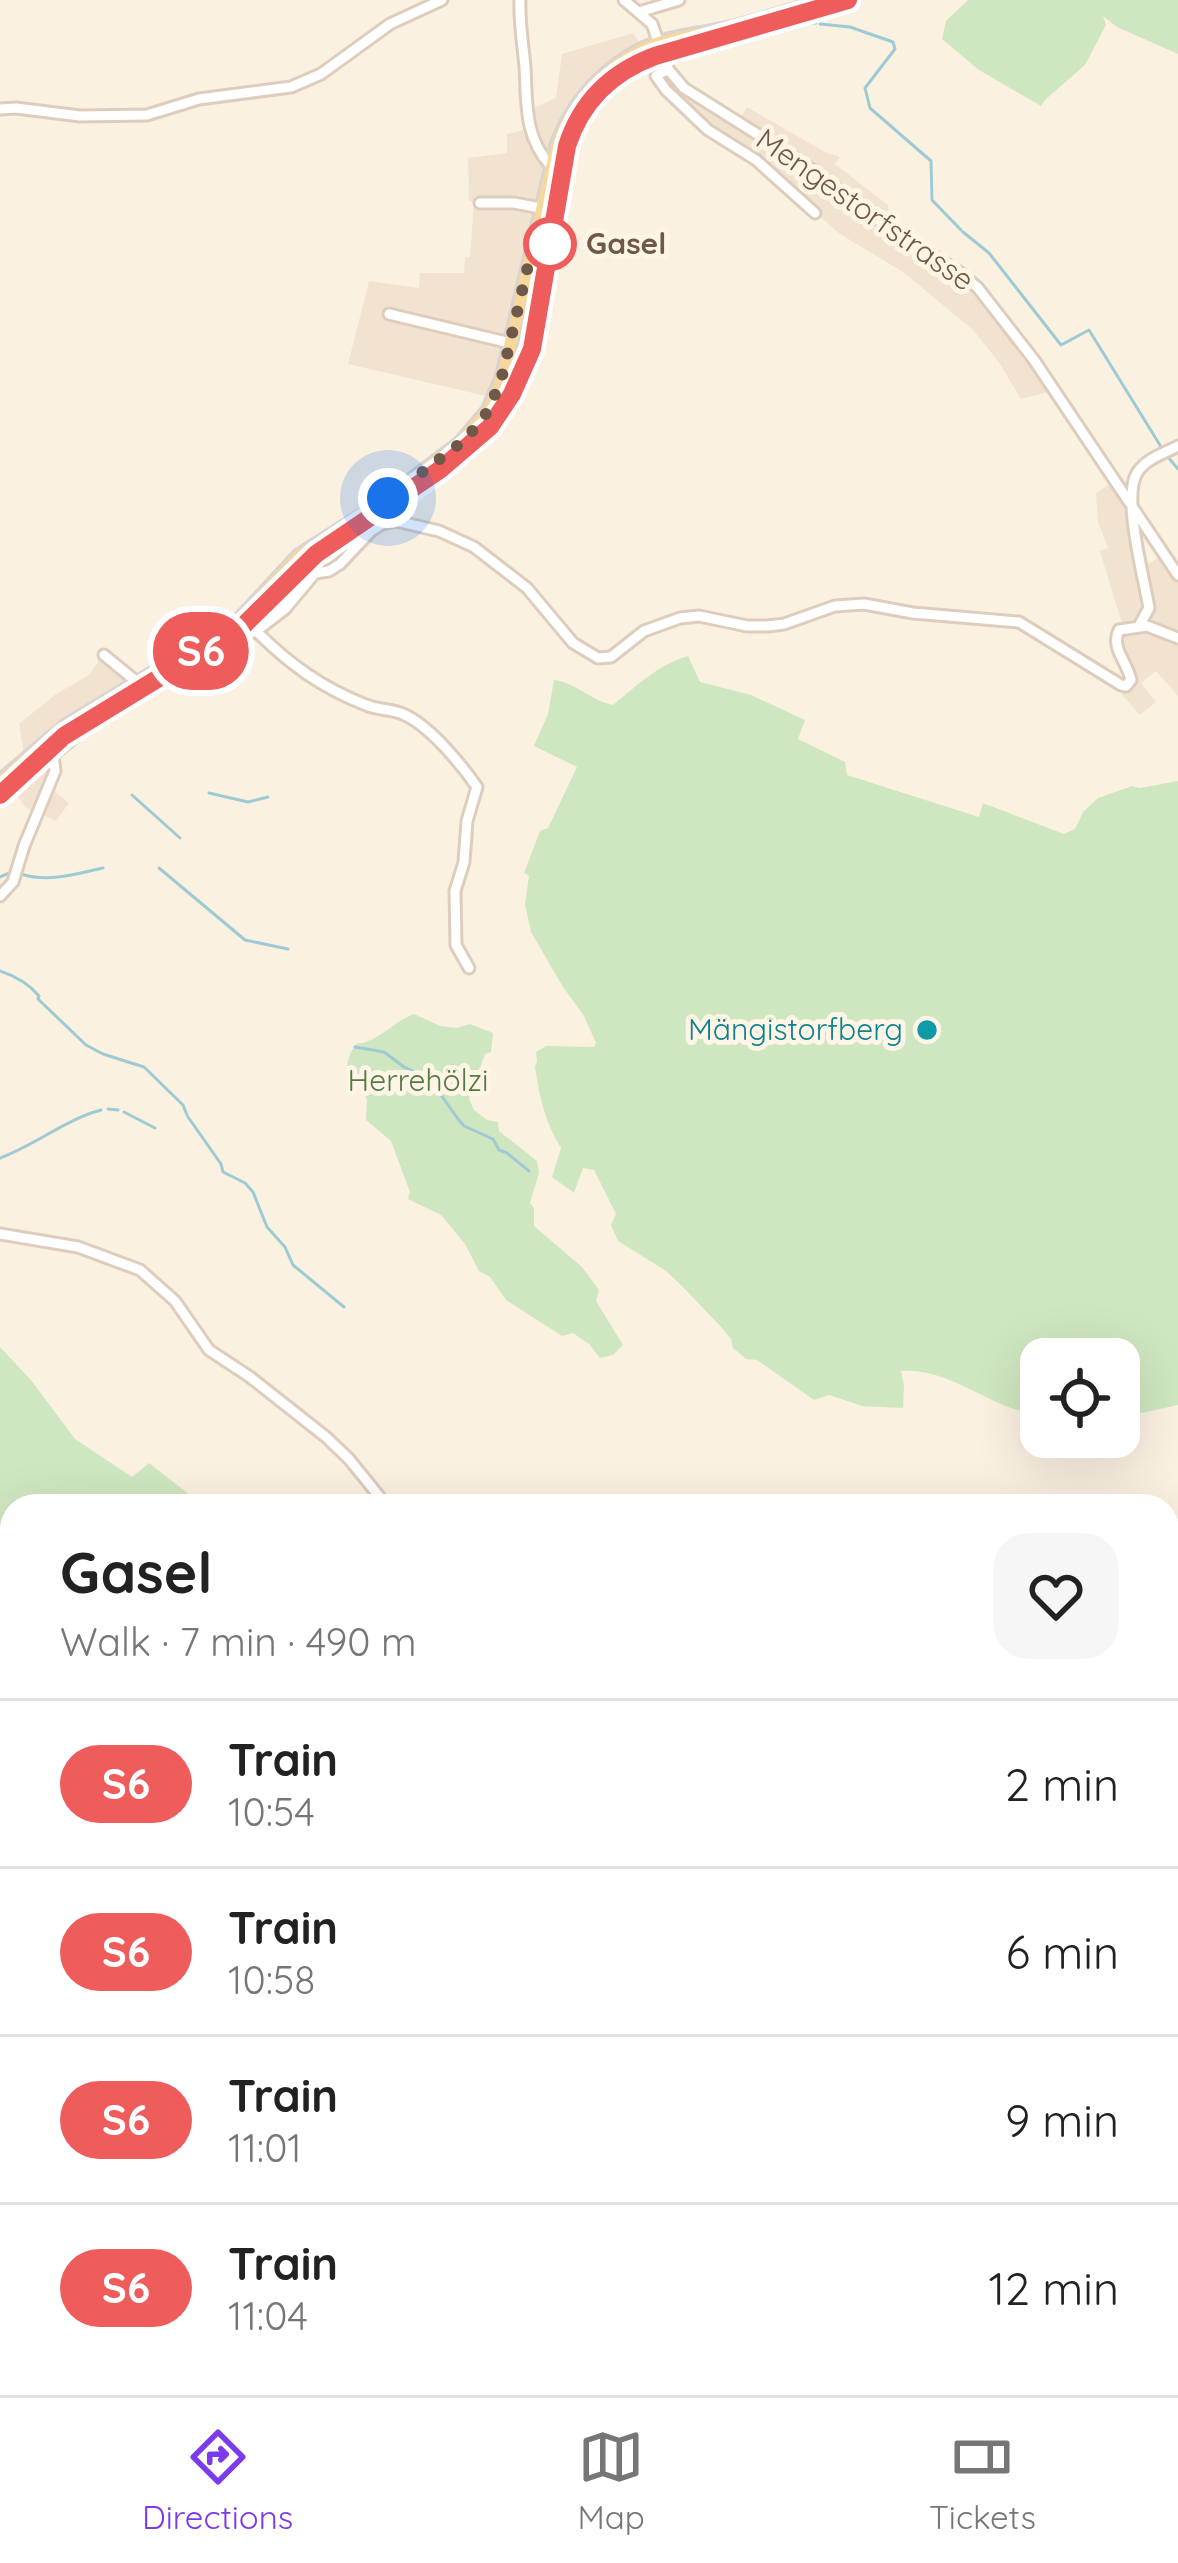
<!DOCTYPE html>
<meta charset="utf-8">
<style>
body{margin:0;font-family:Quicksand,sans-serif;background:#f6f6f6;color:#222;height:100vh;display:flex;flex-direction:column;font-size:45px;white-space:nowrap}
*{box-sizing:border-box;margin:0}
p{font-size:39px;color:#767676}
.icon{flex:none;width:66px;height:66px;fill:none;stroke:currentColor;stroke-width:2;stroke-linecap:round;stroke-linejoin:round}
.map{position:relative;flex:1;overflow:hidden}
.drawer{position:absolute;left:0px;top:1494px;width:1179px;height:903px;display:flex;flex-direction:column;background:#fff;border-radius:36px 36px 0 0;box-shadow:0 12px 48px #0002}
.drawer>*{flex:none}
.badge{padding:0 24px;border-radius:39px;font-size:42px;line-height:78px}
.buttons{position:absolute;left:1020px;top:1338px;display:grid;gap:24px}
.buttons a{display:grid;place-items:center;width:120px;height:120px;border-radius:24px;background:#fff;box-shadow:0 12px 48px #0002;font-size:60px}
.you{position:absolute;width:60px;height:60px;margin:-30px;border:9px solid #fff;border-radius:50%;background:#1a73e8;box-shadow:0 0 0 18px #1a73e833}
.map>.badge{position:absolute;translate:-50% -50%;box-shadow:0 0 0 6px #fff}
.round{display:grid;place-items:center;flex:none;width:126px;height:126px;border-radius:36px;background:#f6f6f6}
.overview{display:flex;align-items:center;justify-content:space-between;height:204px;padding:0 60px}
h1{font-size:57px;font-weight:700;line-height:90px}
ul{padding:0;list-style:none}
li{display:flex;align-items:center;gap:36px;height:168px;padding:0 60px;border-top:3px solid #e0e0e0}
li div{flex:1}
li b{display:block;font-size:45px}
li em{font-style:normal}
li .badge{min-width:132px;font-weight:700;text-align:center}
.tabs{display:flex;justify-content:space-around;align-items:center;height:168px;border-top:3px solid #e0e0e0;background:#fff;font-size:33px;color:#767676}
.tabs a{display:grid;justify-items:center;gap:6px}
.tabs .active{color:#7c3aed}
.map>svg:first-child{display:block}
.residential{fill:#f2e3d0}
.commercial{fill:#fbe1d5}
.industrial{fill:#e9e3dc}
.green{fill:#cfe7c0}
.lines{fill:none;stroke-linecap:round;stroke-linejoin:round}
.stream{stroke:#9ecad4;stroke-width:3}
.minor-casing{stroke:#decdbd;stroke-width:15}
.major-casing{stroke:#dad4d0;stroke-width:18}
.minor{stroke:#fff;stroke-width:9}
.major{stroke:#f6d79c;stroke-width:12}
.rail{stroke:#b4a1c2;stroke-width:3;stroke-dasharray:18 12;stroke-linecap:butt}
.line-casing{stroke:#fff;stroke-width:27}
.line{stroke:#ee5c5b;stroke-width:18}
.walk{stroke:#705849;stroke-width:12;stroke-dasharray:0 21.6}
.stop-dot{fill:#fff;stroke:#ee5c5b;stroke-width:6}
.culture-dot{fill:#0f9aa8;stroke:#fef5e6;stroke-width:4.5}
.labels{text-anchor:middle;stroke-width:10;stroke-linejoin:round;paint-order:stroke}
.street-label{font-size:30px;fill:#705849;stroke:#fef5e6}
.stop-label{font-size:30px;font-weight:bold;fill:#705849;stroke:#fef5e6;text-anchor:start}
.culture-label{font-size:30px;fill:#0d838f;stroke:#fef5e6;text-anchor:end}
.park-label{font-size:30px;fill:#547a45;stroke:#fef5e6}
</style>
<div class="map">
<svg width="1178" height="2395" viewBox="0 0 1178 2395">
<rect width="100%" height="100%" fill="#fbf1e1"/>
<!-- residential -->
<path class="residential" d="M633,33L642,46L568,114L504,358L490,397L348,364L369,281L419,288L420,273H464L465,257H470L474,202L469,201L468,158L507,153V134L528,129L525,112L556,98L562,54Z
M685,92L737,124L747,107L825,152L840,157L835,164L888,205V211L896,222L897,232L967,281L999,316L1049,392L1021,399L998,361L972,329L903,272L840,234L756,160L713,135L676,100Z
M1114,481L1132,508L1144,566L1164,555L1178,576V696L1156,671L1141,683L1156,702L1140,715L1119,691L1131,680L1117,646L1123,627L1100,551L1108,548L1098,522L1096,493Z
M102,656L137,682L25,761L19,724L56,694L89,675Z
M53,755L54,765L47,785L69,803L56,821L25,807L11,786L25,772L31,768L35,769Z
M8,2279L12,2290V2385H115L117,2395H0V2280Z"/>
<!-- commercial -->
<path class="commercial" d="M113,2385H165L175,2390L177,2395H116Z"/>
<!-- industrial -->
<path class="industrial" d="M241,2385H481L478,2395H206Z
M555,2385H644L647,2395H552Z"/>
<!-- green -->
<path class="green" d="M968,0H1178V54L1117,27L1103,16L1106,25L1085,65L1046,99L1041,106L979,70L942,39L946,21Z
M289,582L297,592C270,621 246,634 211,647L247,625Z
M688,656L700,682L751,695L805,720L798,739L845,762L847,775L979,817L983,803L1064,834L1075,829L1083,812L1098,798L1132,786L1140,788L1178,781V1405L1119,1418V1359H1041V1417C1029,1413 1015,1410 1003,1405C971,1391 937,1368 901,1371L904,1385L903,1408L862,1406L829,1395L814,1400L757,1360L746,1359L733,1348L731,1339L721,1327L684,1288L666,1271L618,1241L611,1225L616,1214L594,1170L583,1168L574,1193L552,1177L561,1148C545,1123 539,1096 535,1066L537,1062L536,1052L546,1046L594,1047L596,1043L584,1016L563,987L531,932L525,904L529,876L524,873L540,831L548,828L577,767L534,746L548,714L554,680C575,682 591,701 613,705C638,685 657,665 688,656Z
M414,1014L440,1026L456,1028L470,1024L493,1033L491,1052L485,1054L469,1099L474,1110L487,1120L498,1122L499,1131L537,1161L539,1173L530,1203L534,1208V1226L582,1267L599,1290L596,1301L623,1345L613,1355L600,1358L589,1344L573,1333L562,1336L506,1300L490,1277L479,1271L465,1244L441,1215L408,1199L410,1192L391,1141L366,1120L367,1100L358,1079L349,1076C345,1064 349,1054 356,1044C380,1041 391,1023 414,1014Z
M0,1347L31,1380L75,1439L132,1477L149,1463L204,1506H12V1822L0,1785Z
M1178,2358V2395H1104L1102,2390L1113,2385H1167V2363Z
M483,2385H555L552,2395H482Z"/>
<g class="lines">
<!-- stream -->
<path class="stream" d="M794,22L816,23
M820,24L850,27L893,42L895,49L865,88L870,108L931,161L932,200L961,230
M963,232L989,253L1061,345
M1063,344L1089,330L1163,450
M1168,457L1178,469
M209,793L248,802L268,797
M132,795L180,838
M159,868L245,940L288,949
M21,874C49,883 75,874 103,868
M0,877L9,873
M0,971C15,976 29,984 39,996L38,999L86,1045L103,1054L144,1067L183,1105L187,1115
M355,1047L384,1052L404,1067L429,1078L458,1119L464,1126L493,1139L499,1150L507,1153L529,1171
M108,1109L118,1110
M124,1112L155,1128
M188,1117L221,1164L223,1172L245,1183L253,1192L267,1227L285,1247L293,1265L344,1307
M0,1158C36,1145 64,1120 101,1110"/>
<defs>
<path id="minor" d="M520,0C519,23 523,44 525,67C527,102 524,138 551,166
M624,0L652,24L668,69L684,88L800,161L881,222L959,272L978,288L1034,360L1178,575
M639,12L679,0
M668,69L656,76L666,90L708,130L756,160L815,213
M0,109L16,108L80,116L147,115L199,99L291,87L321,74L390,24L442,0
M480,203H514L541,208
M389,314L510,343
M1139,626L1149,608C1144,578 1122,497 1137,473C1145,459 1165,453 1178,446
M256,631C289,664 322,688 366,705C378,710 391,709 403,714C429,725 461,764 477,787L467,821L464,862L455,891L456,945L469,968
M104,655L137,682
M0,896L13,882L24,846L55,771L53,755L97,718L201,656L259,629L285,609L315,573L329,571L340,564L371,531L382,524L396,521L439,531L474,547L527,588L573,643L598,658L611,657L644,631L680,618L699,616L747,626H768L784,624L835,606L864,604L913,613L1019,622L1121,685L1126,686L1131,680C1128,663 1110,648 1119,630L1147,626L1178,638
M0,1234L78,1247L140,1270L175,1301L209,1350L250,1377L326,1437L349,1459L387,1506
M1167,1584H1178
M0,2118L12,2133
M0,2249L12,2290
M1167,2303L1178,2308
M0,2392L33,2389
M480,2395L481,2385"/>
<path id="major" d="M0,782L65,727L237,623L299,556L375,508L460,444L489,410L503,376L557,146C574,100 613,57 662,42C683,36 705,34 727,29C761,21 794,10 827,0
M1167,2357L1178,2352
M30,2385L36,2390L41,2385
M171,2385L184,2395
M606,2385L631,2395
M193,2395L221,2385
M1085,2395L1107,2385"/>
</defs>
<!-- minor casing -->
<use href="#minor" class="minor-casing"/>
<!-- major casing -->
<use href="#major" class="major-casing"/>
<!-- minor -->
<use href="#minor" class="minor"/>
<!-- major -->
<use href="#major" class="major"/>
<!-- rail -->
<path class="rail" d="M0,796L40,756L69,732L242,627L316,554L441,469L490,426L515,389L532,349L567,146C581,105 608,76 647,58L848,0"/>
</g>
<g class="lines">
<defs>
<path id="line" d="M0,795L64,736L242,627L316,554L441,469L490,427L512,394L532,349L567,146C581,102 612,72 655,56L848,0"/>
</defs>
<!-- line casing -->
<use href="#line" class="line-casing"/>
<!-- line -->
<use href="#line" class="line"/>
<!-- walk -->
<path class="walk" d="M388,498L466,439L489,410L502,376L535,236L550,244"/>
</g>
<!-- markers -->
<circle class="stop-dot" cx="550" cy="244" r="24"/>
<circle class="culture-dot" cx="927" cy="1030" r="12"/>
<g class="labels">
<!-- street labels -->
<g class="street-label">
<text transform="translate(865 210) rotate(35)" y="10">Mengestorfstrasse</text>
</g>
<!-- stop labels -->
<g class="stop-label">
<text x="586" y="254">Gasel</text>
</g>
<!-- culture labels -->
<g class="culture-label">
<text x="903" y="1040">Mängistorfberg</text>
</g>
<!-- park labels -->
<g class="park-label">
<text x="418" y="1091">Herrehölzi</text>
</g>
</g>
</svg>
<div class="buttons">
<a><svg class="icon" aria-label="locate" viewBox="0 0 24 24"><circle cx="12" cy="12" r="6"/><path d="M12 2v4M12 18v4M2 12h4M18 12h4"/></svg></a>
</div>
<div class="you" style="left:388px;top:498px"></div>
<b class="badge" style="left:201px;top:651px;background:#ee5c5b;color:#fff">S6</b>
<section class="drawer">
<div class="overview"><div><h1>Gasel</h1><p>Walk · 7 min · 490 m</p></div><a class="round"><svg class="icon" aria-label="heart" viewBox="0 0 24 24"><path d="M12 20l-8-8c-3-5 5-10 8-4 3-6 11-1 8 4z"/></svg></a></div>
<ul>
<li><span class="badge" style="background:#ee5c5b;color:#fff">S6</span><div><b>Train</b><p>10:54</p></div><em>2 min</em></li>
<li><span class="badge" style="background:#ee5c5b;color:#fff">S6</span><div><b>Train</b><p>10:58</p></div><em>6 min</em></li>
<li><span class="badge" style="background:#ee5c5b;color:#fff">S6</span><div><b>Train</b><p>11:01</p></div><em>9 min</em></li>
<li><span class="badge" style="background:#ee5c5b;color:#fff">S6</span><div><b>Train</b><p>11:04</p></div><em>12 min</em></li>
</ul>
</section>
</div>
<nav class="tabs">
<a class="active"><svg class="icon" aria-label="directions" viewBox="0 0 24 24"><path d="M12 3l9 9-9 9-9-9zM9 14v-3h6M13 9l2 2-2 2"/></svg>Directions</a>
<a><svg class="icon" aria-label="map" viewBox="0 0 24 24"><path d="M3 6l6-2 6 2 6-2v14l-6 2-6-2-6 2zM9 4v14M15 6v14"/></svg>Map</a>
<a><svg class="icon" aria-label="tickets" viewBox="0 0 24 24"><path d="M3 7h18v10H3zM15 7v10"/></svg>Tickets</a>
</nav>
